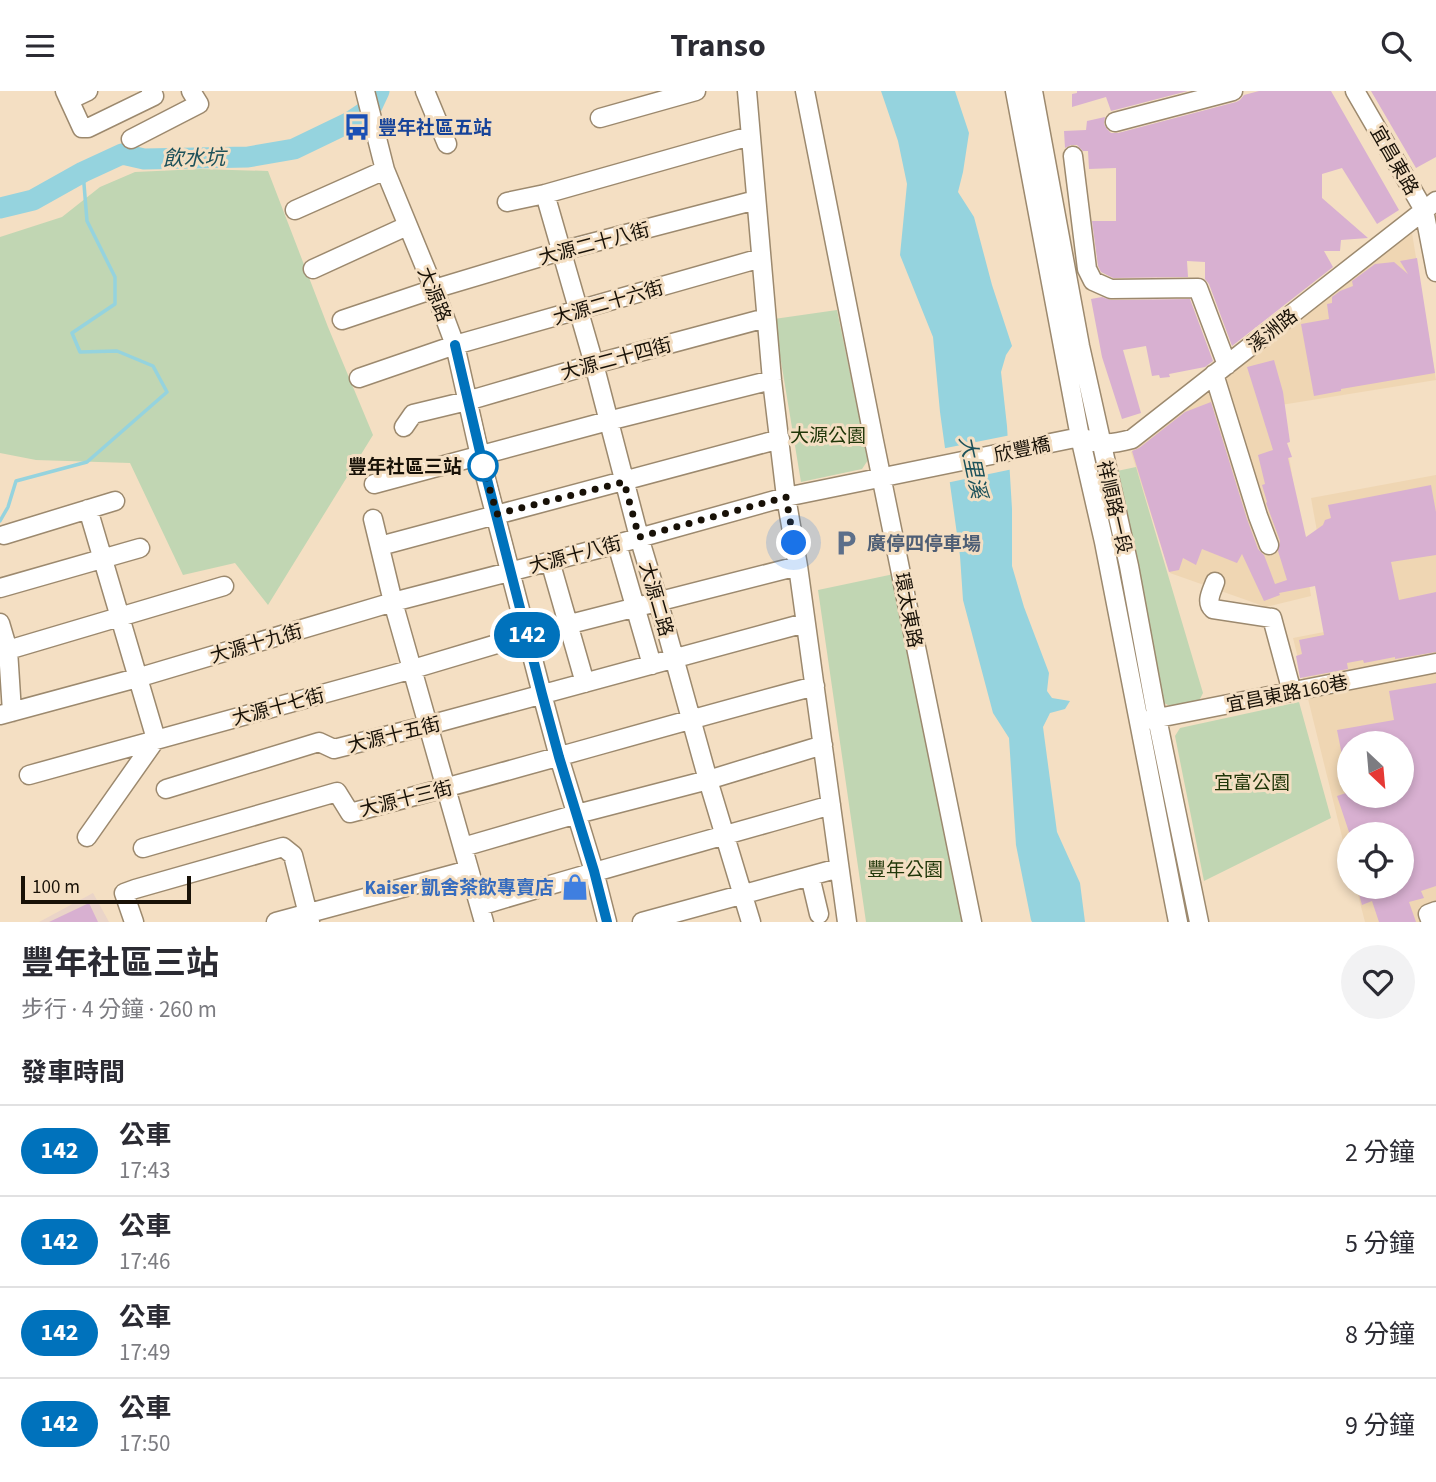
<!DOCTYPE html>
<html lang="zh-TW">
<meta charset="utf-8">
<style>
body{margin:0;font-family:"Source Sans 3","Noto Sans TC",sans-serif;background:#f2f2f3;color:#2b2b33;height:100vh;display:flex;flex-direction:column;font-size:26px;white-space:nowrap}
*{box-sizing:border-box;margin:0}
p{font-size:23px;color:#7c7c81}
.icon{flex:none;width:38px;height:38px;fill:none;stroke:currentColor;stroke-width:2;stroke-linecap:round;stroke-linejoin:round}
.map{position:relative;height:831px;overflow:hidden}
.panel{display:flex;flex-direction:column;background:#fff;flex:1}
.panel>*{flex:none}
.badge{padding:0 14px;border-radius:23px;font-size:24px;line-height:46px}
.needle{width:46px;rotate:154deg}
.buttons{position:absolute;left:1337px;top:640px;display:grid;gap:14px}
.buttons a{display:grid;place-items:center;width:77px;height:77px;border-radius:50%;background:#fff;box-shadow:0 4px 10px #0003;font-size:35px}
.scale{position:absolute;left:21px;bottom:18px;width:170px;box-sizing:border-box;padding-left:7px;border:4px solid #181107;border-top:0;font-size:19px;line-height:24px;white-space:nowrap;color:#181107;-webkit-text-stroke:5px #f4dfc3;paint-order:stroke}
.you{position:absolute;width:35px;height:35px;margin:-18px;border:5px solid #fff;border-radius:50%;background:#1a73e8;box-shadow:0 0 0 10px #1a73e833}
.map>.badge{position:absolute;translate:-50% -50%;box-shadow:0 0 0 4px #fff}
h2{padding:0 21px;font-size:26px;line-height:63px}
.round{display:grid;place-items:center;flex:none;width:74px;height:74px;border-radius:37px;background:#f2f2f3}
.overview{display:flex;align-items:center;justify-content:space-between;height:119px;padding:0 21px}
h1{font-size:33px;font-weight:700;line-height:52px}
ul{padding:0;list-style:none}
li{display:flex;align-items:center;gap:21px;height:91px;padding:0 21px;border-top:2px solid #e1e1e2}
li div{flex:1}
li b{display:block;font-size:26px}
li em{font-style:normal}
li .badge{min-width:77px;font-weight:700;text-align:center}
header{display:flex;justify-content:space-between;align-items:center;height:91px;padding:0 21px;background:#fff;font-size:32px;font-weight:700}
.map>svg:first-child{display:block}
.built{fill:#efd6b3;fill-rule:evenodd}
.education{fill:#ead4c8}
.green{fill:#c1d6b3}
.water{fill:#95d3de}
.pier{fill:#f4dfc3}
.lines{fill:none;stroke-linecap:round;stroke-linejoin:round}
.stream{stroke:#95d3de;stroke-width:3.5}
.river{stroke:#95d3de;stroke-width:21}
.building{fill:#d8b0d1}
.minor-casing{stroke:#9c896e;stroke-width:21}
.minor{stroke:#fff;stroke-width:18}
.line-casing{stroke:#fff;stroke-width:16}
.line{stroke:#0072bc;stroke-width:10}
.walk{stroke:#181107;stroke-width:7;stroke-dasharray:0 12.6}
.stop-dot{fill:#fff;stroke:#0072bc;stroke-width:3.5}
.labels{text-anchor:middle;stroke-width:6;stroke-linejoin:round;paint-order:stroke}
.transit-label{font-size:19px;font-weight:bold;fill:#164399;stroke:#f4dfc3;text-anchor:start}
.street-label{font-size:19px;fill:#181107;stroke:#f4dfc3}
.park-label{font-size:19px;fill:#203709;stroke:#f4dfc3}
.stop-label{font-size:19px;font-weight:bold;fill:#181107;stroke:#f4dfc3;text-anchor:end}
.service-label{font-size:19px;font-weight:bold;fill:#4e5e75;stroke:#f4dfc3;text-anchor:start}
.shop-label{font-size:19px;font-weight:bold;fill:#366cbe;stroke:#f4dfc3;text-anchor:end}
.water-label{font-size:21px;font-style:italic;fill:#1c515a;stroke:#f4dfc3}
</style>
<header><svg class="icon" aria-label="menu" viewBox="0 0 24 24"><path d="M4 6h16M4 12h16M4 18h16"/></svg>Transo<svg class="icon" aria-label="search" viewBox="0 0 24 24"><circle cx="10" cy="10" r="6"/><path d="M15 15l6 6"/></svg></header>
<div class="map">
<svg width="1436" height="831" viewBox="0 0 1436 831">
<rect width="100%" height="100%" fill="#f4dfc3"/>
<!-- built -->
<path class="built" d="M1412,142L1436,289L1281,314L1311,505L1266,516L1170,482L1131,361Z
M1436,384V831H1365L1356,796H1402V744H1349V774L1293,547L1324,541L1320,457L1311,407ZM1349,653H1402V705H1349Z"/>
<!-- education -->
<path class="education" d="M93,802L109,831H39Z"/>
<!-- green -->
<path class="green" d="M200,78L268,80L328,236L373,344L268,514L235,472L183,484L130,372L36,369L0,362V146L62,126L100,96L135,81Z
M837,219L868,369L862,378L801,391L774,228Z
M1136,376L1203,602L1199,610L1172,616L1164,612L1117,380Z
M894,483L963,831H866L818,499Z
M1299,611L1331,727L1204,790L1175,645L1180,637Z"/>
<!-- water -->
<path class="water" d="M881,0H955L969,42L963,81L958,101L974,126L992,194L1012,255L1006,264L1001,281L1007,335L1012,418V475L1024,516L1049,582L1047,600L1052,607L1070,610L1065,618L1050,622L1043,636L1057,741L1080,792L1085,831H1032L1031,829L1016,754L1009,647L993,622L963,509L960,465L940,321L933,246L900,164L907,93L898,50Z"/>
<!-- pier -->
<path class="pier" d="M1011,344L1013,378L946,392L941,358Z"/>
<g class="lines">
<!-- stream -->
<path class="stream" d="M0,430L8,416L16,390L87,371L167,301L153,275L117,260L80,261L72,242L115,213V186L87,130L83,81"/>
<!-- river -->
<path class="river" d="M0,117L33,109L83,81L122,63L144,68L248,66L294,58L350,31L371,17L379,0"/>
</g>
<!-- building -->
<path class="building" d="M1077,0H1188L1111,20L1106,6L1072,16V3L1077,2Z
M1259,0H1331L1399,119L1377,133L1342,77L1322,83V107L1368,147L1341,149L1340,160H1324L1333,176L1232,255L1209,193L1205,188V171L1187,170L1188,186L1113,187L1101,181L1098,175L1092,130H1116V77L1089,78L1088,60H1083L1077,54H1071L1065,57L1064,40L1086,39L1087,30L1105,26L1104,33L1107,38L1111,42H1118L1236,11L1240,9L1244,4Z
M1371,0H1436V66L1416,77Z
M1417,167L1435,282L1341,298V300L1314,305L1301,233L1329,228L1327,213L1332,212V206L1340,200L1353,195L1352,190L1375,173L1394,171L1408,183L1400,170Z
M1102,206L1111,209L1190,208L1213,270L1205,276L1169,283L1170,286L1160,287L1159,284L1152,285L1146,255L1123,259L1141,322L1122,328L1102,266L1091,208Z
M1274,269L1283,301L1290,351L1287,352L1292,366L1288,367L1306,446L1323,434L1325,429L1331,427L1328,414L1431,394L1436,421V464L1391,471L1399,509L1436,501V561L1395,568V566L1364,572L1363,569L1347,572L1348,578L1300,587L1296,565L1302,563L1299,549L1324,544L1315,495L1279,502L1280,504L1264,510L1242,463L1237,472L1202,458L1196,474L1183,467L1179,479L1169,481L1132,360L1139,357L1185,321L1211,311L1247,428L1258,458L1264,464L1275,493L1287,489L1278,460L1280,450L1266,412L1267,411L1262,394L1265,393L1258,364L1273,359L1247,276Z
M1436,592V795L1421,800L1424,807L1409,811L1416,831H1379L1372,810L1362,814L1357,796H1402V744H1350L1337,705L1349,701V705H1402V653H1349V679H1345L1337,639L1394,629L1389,600Z
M89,812L98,831H49Z"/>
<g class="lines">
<defs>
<path id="minor" d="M65,0L82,37H88L154,5L151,0
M365,0L385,79L434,198L455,254L480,365L542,603L559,666L594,780L607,831
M425,0L447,53
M747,0L772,289L786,406L798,475L847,831
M805,0L874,350L972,831
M1015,0L1080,346L1104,451L1178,831
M1033,0L1080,255L1129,475L1157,627L1199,831
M1355,0L1424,119L1436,181
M69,9L88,0
M600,27L696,0
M1115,31L1233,0
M131,48L199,13L191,0
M1073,65L1087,178L1093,190L1111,198L1198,197L1227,274
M545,103L594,273L639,446L658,509L708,689L751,831
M507,111L545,103L750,45
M295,119L385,79
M313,178L407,135
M342,229L434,198L561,160L756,109
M1214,283L1258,425L1269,454
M359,287L455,254L761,167
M404,336L413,323L467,310L594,273L766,227
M374,393L608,330L772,289
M373,428L393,511L484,831
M4,444L115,410
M617,453L652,574
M380,455L780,348
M550,470L585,592
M1215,491C1212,500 1205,511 1213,518L1272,527L1292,601
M0,497L140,457
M0,532L8,559L12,621
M8,559L224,495
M0,624L137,587L393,511L617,453L786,406L1080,346C1103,354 1109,354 1132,348L1436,110
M1148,629L1436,572
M29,684L413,578L527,544L798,475
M166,698L319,651L334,658L429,634L805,532
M87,746L156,648L88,418
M463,756L577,723L708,689L823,654
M143,757L337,701L350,722C506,682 659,636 815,595
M810,785L819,823
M480,815C596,779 714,748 831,714
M134,831L124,802L135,798L283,756L293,764L310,831
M276,831L469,779
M642,831L839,777
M1431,831L1428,823L1436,820"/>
</defs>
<!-- minor casing -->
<use href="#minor" class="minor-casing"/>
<!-- minor -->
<use href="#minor" class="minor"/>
</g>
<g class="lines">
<defs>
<path id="line" d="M455,254L481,365L542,603L559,666L594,780L607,831"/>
</defs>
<!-- line casing -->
<use href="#line" class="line-casing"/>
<!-- line -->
<use href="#line" class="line"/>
<!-- walk -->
<path class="walk" d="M483,375L497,423L624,391L639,446L786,406L794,452"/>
</g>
<!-- icons -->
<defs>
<symbol id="bus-bare" viewBox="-9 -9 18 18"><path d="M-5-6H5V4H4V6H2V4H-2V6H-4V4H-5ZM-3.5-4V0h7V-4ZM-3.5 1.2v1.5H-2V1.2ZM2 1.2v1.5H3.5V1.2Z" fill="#1a4fb4" stroke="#f4dfc3" stroke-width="2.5" paint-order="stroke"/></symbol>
<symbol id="parking-bare" viewBox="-9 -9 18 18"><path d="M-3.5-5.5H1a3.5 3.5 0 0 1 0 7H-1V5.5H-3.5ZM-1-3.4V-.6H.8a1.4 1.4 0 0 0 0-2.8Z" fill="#5c6f8a" stroke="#f4dfc3" stroke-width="2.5" paint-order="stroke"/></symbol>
<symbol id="shop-bare" viewBox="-9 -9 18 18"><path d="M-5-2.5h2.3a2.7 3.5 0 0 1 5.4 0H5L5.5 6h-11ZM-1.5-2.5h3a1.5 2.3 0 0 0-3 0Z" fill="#3f7fe0" stroke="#f4dfc3" stroke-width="2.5" paint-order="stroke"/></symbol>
</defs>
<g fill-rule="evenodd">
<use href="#bus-bare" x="338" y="17" width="38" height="38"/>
<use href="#parking-bare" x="827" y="433" width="38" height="38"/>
<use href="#shop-bare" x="556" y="777" width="38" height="38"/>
</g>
<!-- markers -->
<circle class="stop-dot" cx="483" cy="375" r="14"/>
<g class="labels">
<!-- transit labels -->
<g class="transit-label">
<text x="378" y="43">豐年社區五站</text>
</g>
<!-- street labels -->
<g class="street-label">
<text transform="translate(1395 69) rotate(60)" y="7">宜昌東路</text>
<text transform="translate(594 152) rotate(-15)" y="7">大源二十八街</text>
<text transform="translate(435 203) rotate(68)" y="7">大源路</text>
<text transform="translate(608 211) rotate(-16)" y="7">大源二十六街</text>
<text transform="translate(1272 239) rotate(-38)" y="7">溪洲路</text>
<text transform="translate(616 267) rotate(-15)" y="7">大源二十四街</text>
<text transform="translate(1022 358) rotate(-12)" y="7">欣豐橋</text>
<text transform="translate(1115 416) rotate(77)" y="7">祥順路一段</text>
<text transform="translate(575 463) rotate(-15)" y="7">大源十八街</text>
<text transform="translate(657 508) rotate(74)" y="7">大源二路</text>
<text transform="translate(909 519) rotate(79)" y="7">環太東路</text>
<text transform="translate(256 552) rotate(-16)" y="7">大源十九街</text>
<text transform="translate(1287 602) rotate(-11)" y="7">宜昌東路160巷</text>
<text transform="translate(278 615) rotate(-15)" y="7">大源十七街</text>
<text transform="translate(394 643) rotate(-14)" y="7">大源十五街</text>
<text transform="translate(406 707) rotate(-14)" y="7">大源十三街</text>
</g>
<!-- park labels -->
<g class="park-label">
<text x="828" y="351">大源公園</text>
<text x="1252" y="698">宜富公園</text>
<text x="905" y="785">豐年公園</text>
</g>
<!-- stop labels -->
<g class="stop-label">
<text x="462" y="382">豐年社區三站</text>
</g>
<!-- service labels -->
<g class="service-label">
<text x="867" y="459">廣停四停車場</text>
</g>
<!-- shop labels -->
<g class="shop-label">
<text x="554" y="803">Kaiser 凱舍茶飲專賣店</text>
</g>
<!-- water labels -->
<g class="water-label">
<text transform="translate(194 67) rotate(-1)" y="7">飲水坑</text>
<text transform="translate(973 376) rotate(78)" y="7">大里溪</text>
</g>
</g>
</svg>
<div class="buttons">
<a><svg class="needle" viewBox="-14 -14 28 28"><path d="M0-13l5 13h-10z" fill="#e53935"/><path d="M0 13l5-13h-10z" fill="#7c7c81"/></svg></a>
<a><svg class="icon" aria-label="locate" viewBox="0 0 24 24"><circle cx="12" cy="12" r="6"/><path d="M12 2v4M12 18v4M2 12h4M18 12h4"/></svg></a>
</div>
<div class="scale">100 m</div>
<div class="you" style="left:794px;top:452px"></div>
<b class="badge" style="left:527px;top:544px;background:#0072bc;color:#fff">142</b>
</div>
<section class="panel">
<div class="overview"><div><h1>豐年社區三站</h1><p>步行 · 4 分鐘 · 260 m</p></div><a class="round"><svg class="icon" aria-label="heart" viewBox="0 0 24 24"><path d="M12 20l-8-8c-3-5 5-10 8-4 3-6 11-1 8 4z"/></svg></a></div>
<h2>發車時間</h2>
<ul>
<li><span class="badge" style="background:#0072bc;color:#fff">142</span><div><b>公車</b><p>17:43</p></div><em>2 分鐘</em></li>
<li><span class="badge" style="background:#0072bc;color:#fff">142</span><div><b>公車</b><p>17:46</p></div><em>5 分鐘</em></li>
<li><span class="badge" style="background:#0072bc;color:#fff">142</span><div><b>公車</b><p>17:49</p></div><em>8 分鐘</em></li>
<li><span class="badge" style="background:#0072bc;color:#fff">142</span><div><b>公車</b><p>17:50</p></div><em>9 分鐘</em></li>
</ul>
</section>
